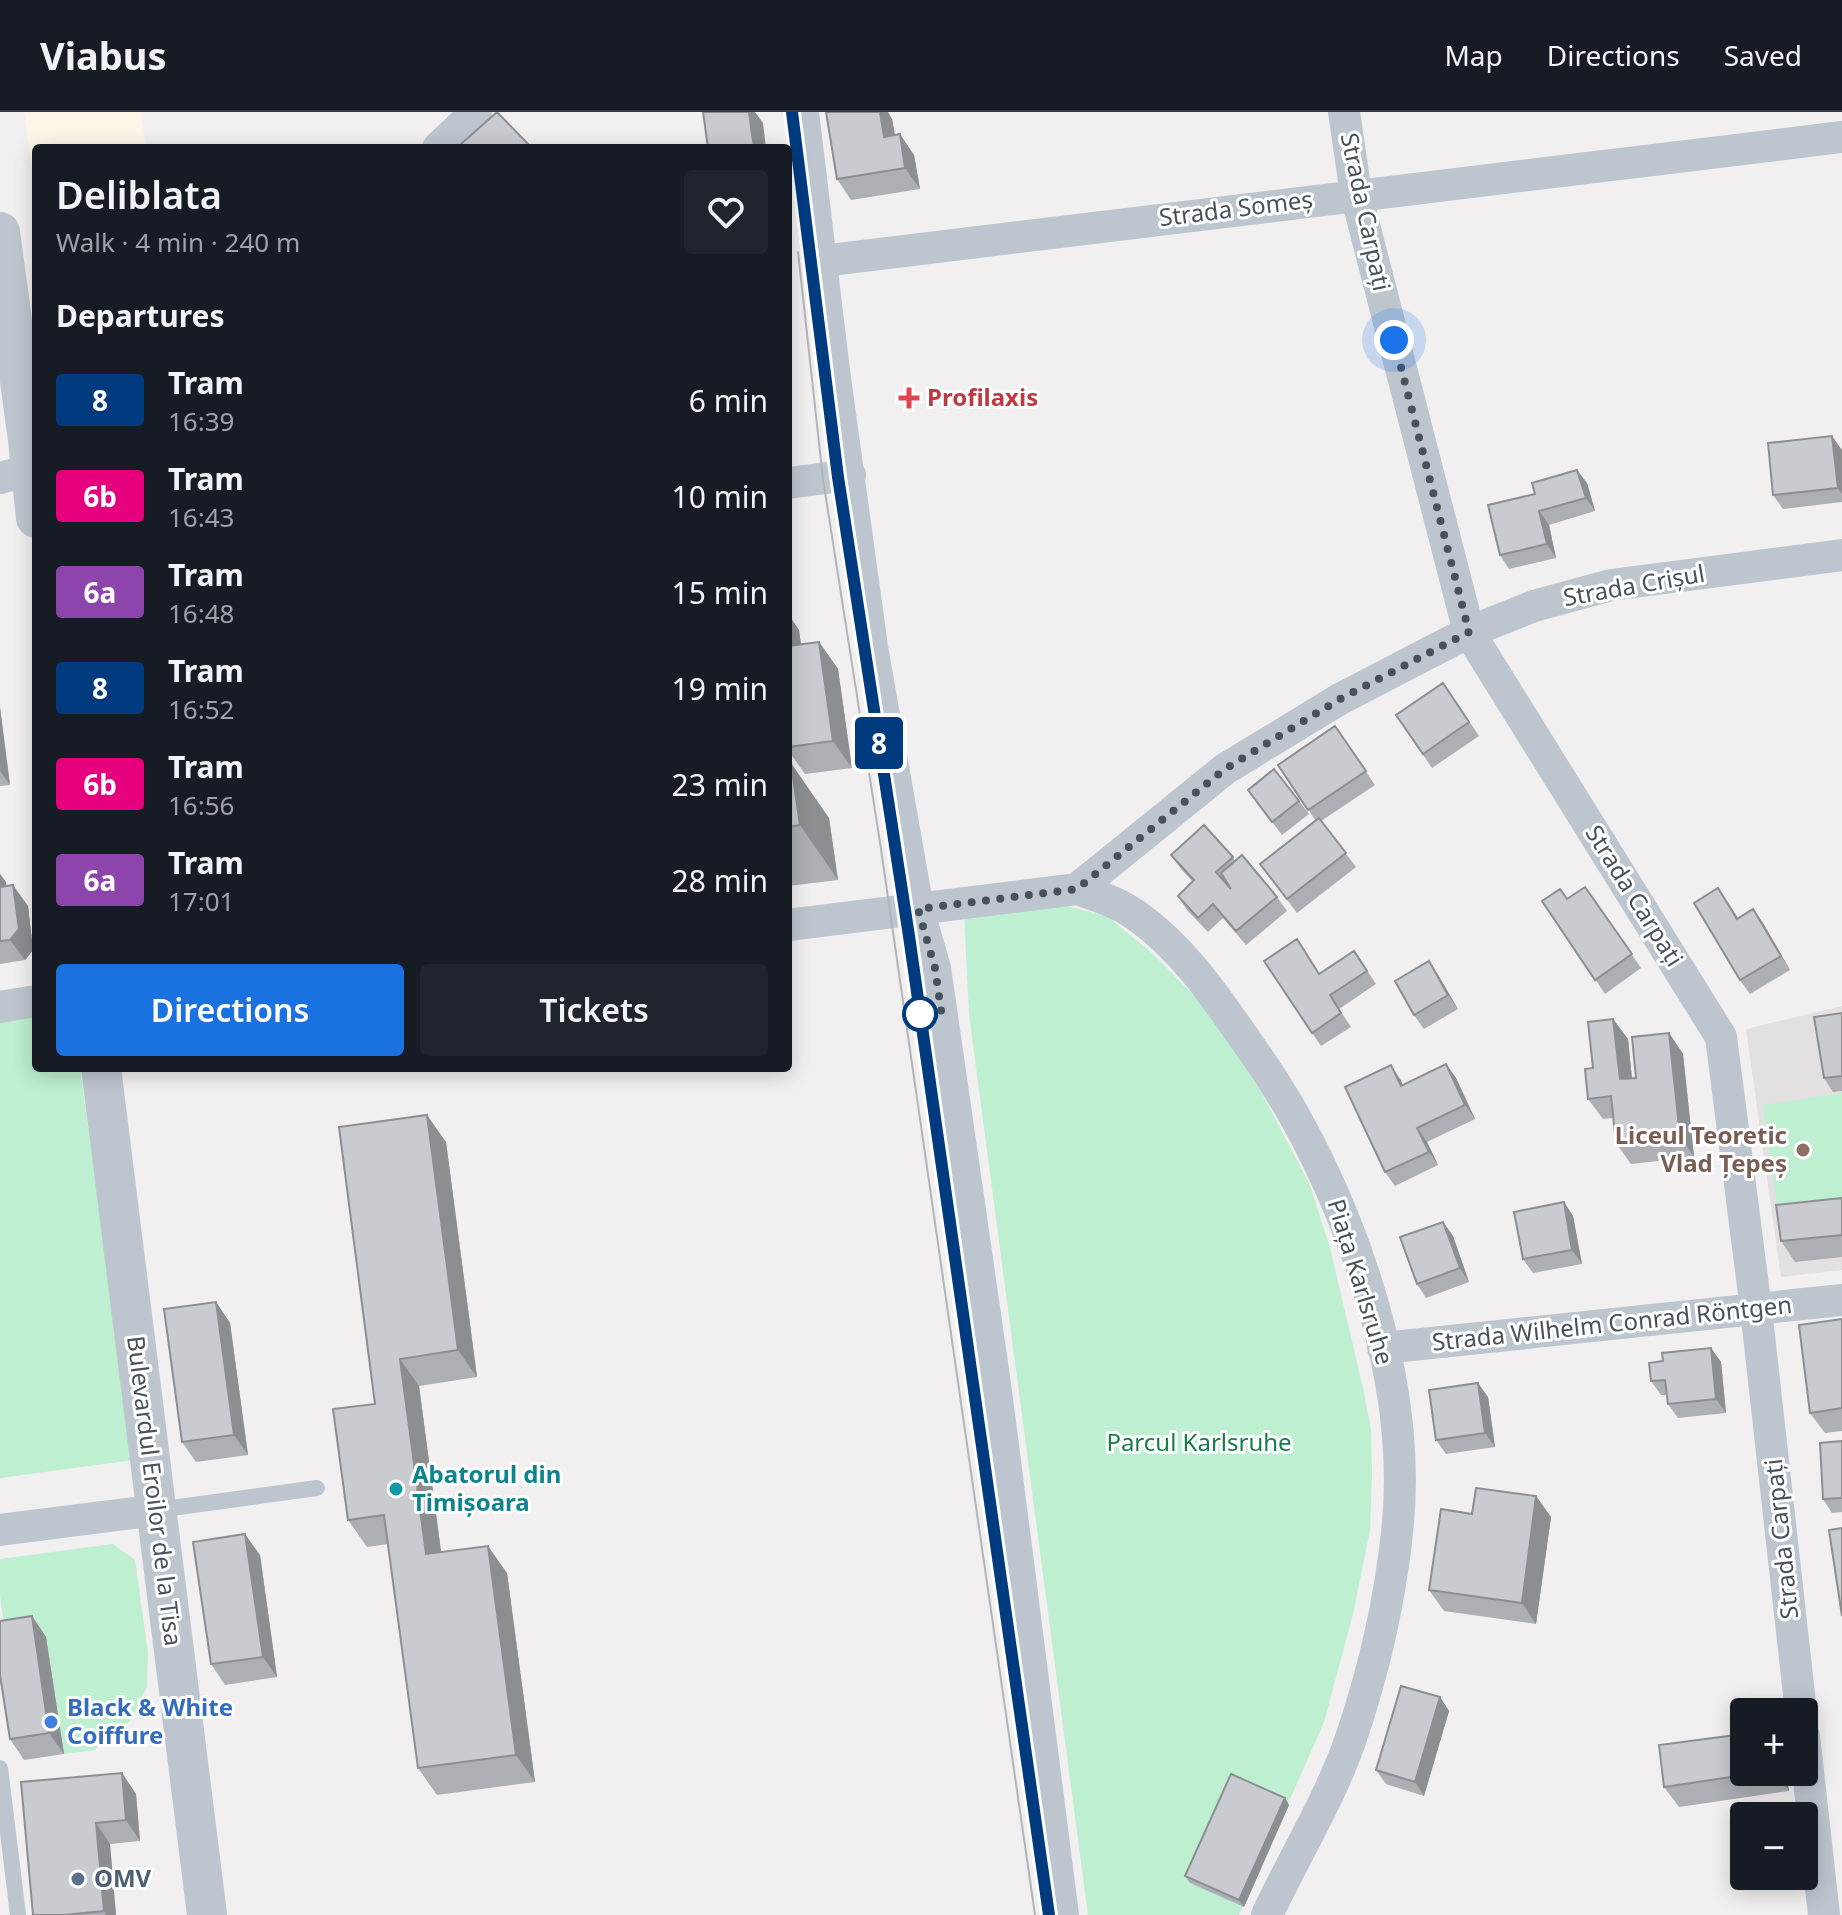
<!DOCTYPE html>
<meta charset="utf-8">
<style>
body{margin:0;font-family:"Noto Sans",sans-serif;background:#20242c;color:#f1f3f6;height:100vh;display:flex;flex-direction:column;font-size:30px;white-space:nowrap}
*{box-sizing:border-box;margin:0}
p{font-size:26px;color:#9ea1a6}
.icon{flex:none;width:44px;height:44px;fill:none;stroke:currentColor;stroke-width:2;stroke-linecap:round;stroke-linejoin:round}
.map{position:relative;flex:1;overflow:hidden}
.drawer{position:absolute;left:32px;top:32px;width:760px;height:928px;display:flex;flex-direction:column;background:#171b24;border-radius:8px;box-shadow:0 4px 20px #0003}
.drawer>*{flex:none}
.badge{padding:0 16px;border-radius:6px;font-size:28px;line-height:52px}
.controls{position:absolute;left:1730px;top:1586px;display:grid;gap:16px}
.controls a{display:grid;place-items:center;width:88px;height:88px;border-radius:8px;background:#171b24;box-shadow:0 4px 20px #0003;font-size:40px}
.you{position:absolute;width:40px;height:40px;margin:-20px;border:6px solid #fff;border-radius:50%;background:#1a73e8;box-shadow:0 0 0 12px #1a73e833}
.map>.badge{position:absolute;translate:-50% -50%;box-shadow:0 0 0 4px #fff}
h2{padding:0 24px;font-size:30px;line-height:72px}
.round{display:grid;place-items:center;flex:none;width:84px;height:84px;border-radius:8px;background:#20242c}
.head{display:flex;align-items:center;justify-content:space-between;height:136px;padding:0 24px}
h1{font-size:38px;font-weight:600;line-height:60px}
.button{display:flex;gap:16px;margin-top:auto;padding:16px 24px}
.button a{flex:1;height:92px;border-radius:8px;background:#1a71e0;color:#fff;font-size:32px;font-weight:600;line-height:92px;text-align:center}
.button a+a{background:#20242c;color:#f1f3f6}
ul{padding:0;list-style:none}
li{display:flex;align-items:center;gap:24px;height:96px;padding:0 24px}
li div{flex:1}
li b{display:block;font-size:30px}
li em{font-style:normal}
li .badge{min-width:88px;font-weight:700;text-align:center}
header{display:flex;align-items:center;gap:48px;box-sizing:border-box;height:112px;padding:0 40px;background:#171b24;border-bottom:2px solid #363941}
header strong{font-size:38px}
nav{display:flex;gap:44px;margin-inline-start:auto;font-size:28px}
.map>svg:first-child{display:block}
.commercial{fill:#fcf6e8}
.education{fill:#e2e0e1}
.green{fill:#bdefd0}
.lines{fill:none;stroke-linecap:round;stroke-linejoin:round}
.service{stroke:#bdc6ce;stroke-width:16}
.minor{stroke:#bdc6ce;stroke-width:32}
.tertiary{stroke:#bdc6ce;stroke-width:40}
.tram{stroke:#b1b4b9;stroke-width:2}
.wall{fill:#adafb4}
.shaded-wall{fill:#8d8e92}
.building{fill:#c9cbd1;stroke:#8d8e92;stroke-width:2}
.line-casing{stroke:#fff;stroke-width:18}
.line{stroke:#003b80;stroke-width:12}
.walk{stroke:#47525c;stroke-width:8;stroke-dasharray:0 14.4}
.health-dot{fill:#e0444e;stroke:#fff;stroke-width:3}
.stop-dot{fill:#fff;stroke:#003b80;stroke-width:4}
.education-dot{fill:#8d6e63;stroke:#fff;stroke-width:3}
.culture-dot{fill:#0f9aa8;stroke:#fff;stroke-width:3}
.shop-dot{fill:#3f7fe0;stroke:#fff;stroke-width:3}
.service-dot{fill:#5c6f8a;stroke:#fff;stroke-width:3}
.labels{text-anchor:middle;stroke-width:6;stroke-linejoin:round;paint-order:stroke}
.street-label{font-size:24px;fill:#47525c;stroke:#fff}
.health-label{font-size:24px;font-weight:bold;fill:#be3a42;stroke:#fff;text-anchor:start}
.education-label{font-size:24px;font-weight:bold;fill:#785e54;stroke:#fff;text-anchor:end}
.park-label{font-size:24px;fill:#177d4a;stroke:#fff}
.culture-label{font-size:24px;font-weight:bold;fill:#0d838f;stroke:#fff;text-anchor:start}
.shop-label{font-size:24px;font-weight:bold;fill:#366cbe;stroke:#fff;text-anchor:start}
.service-label{font-size:24px;font-weight:bold;fill:#4e5e75;stroke:#fff;text-anchor:start}
</style>
<header>
<strong>Viabus</strong>
<nav><a>Map</a><a>Directions</a><a>Saved</a></nav>
</header>
<div class="map">
<svg width="1842" height="1803" viewBox="0 0 1842 1803">
<rect width="100%" height="100%" fill="#f1efef"/>
<!-- commercial -->
<path class="commercial" d="M24,0H141L146,36H36V84Z"/>
<!-- education -->
<path class="education" d="M1842,894V1158L1781,1165L1746,917Z"/>
<!-- green -->
<path class="green" d="M1050,790L1107,804L1153,842L1206,896L1261,980L1310,1073L1330,1136L1363,1276L1371,1317L1372,1362L1370,1418L1353,1502L1324,1610L1239,1803H1088L969,902L964,799Z
M36,897V956H80L133,1348L0,1366V902Z
M1842,981V1098L1779,1107L1763,993Z
M113,1432L135,1448L148,1541L147,1575L130,1609L94,1638L64,1642L46,1525L6,1531L0,1483V1447Z"/>
<g class="lines">
<!-- service -->
<path class="service" d="M157,1398L317,1376
M0,1656L18,1803"/>
<!-- minor -->
<path class="minor" d="M803,0L834,259L872,535L918,797L935,856L996,1279L1063,1803
M1344,0L1356,82L1469,520L1721,925L1756,1197L1801,1600
M438,36L476,0
M822,149L1842,25
M0,366L36,356
M788,371L850,363
M1077,777L1225,657L1340,587L1469,520L1534,494L1611,473L1842,443
M788,813L1077,777C1098,784 1119,791 1137,804C1189,841 1222,895 1258,946C1344,1069 1412,1259 1398,1411C1391,1485 1374,1559 1350,1629C1329,1689 1294,1745 1267,1803
M0,895L36,889
M1383,1236L1842,1188
M0,1418L157,1398
M1804,1624L1824,1803"/>
<!-- tertiary -->
<path class="tertiary" d="M0,120L28,328L36,406
M101,956L207,1803"/>
<!-- tram -->
<path class="tram" d="M792,0L838,365L905,798L1049,1803
M798,140L823,367L881,737L1035,1803"/>
</g>
<!-- wall -->
<path class="wall" d="M892,7L895,23L914,43L920,77L851,88L837,67Z
M1842,338V390L1783,397L1773,383Z
M1587,371L1595,399L1549,413L1556,446L1509,457L1500,443L1488,393Z
M788,502L799,518L801,533L819,530L838,557L852,656L805,662L788,638Z
M1443,571L1479,624L1432,656L1396,603Z
M0,595L10,673L0,674Z
M1335,614L1375,673L1321,709L1356,755L1297,801L1260,752L1316,709L1278,653Z
M788,652L829,706L838,768L788,774Z
M1248,678L1299,689L1309,702L1282,723Z
M1171,743L1233,745L1235,749L1277,785L1287,799L1246,833L1223,806L1208,820L1187,798L1178,784L1193,770L1181,757Z
M0,762L6,770V774L28,794L33,838L25,848L0,852Z
M1585,775L1641,856L1605,882L1542,789L1567,786Z
M1728,790L1738,806L1753,797L1790,858L1750,882L1740,868Z
M1354,839L1376,872L1339,897L1351,915L1321,934L1264,849L1320,862Z
M1438,863L1458,897L1424,917L1414,903Z
M1842,901V979L1833,980L1824,966Z
M1613,907L1628,927L1632,966H1636L1669,921L1683,942L1694,1045L1631,1052L1616,1031L1613,1006L1603,1007L1588,987L1593,956Z
M1446,952L1456,966L1475,1007L1427,1030L1438,1053L1395,1074L1385,1060L1400,967L1403,973Z
M446,1030L477,1265L419,1274L441,1440L507,1461L535,1670L437,1683L418,1656L388,1432L367,1435L348,1408L375,1292Z
M1842,1086V1145L1795,1150L1781,1129Z
M1564,1090L1573,1104L1582,1152L1533,1161L1523,1147Z
M1443,1110L1453,1124L1469,1170L1426,1186L1417,1172Z
M216,1190L230,1211L248,1343L196,1350L182,1330Z
M1842,1207V1319L1825,1321L1810,1301Z
M1711,1236L1721,1250L1726,1301L1678,1306L1668,1292L1667,1283H1661L1651,1269Z
M1488,1285L1495,1335L1446,1342L1436,1328Z
M1842,1329V1400L1832,1401L1823,1387Z
M1536,1384L1551,1405L1536,1512L1444,1499L1429,1478Z
M260,1443L277,1565L225,1573L211,1552Z
M32,1504L46,1525L64,1642L24,1648L10,1627Z
M1440,1585L1449,1599L1424,1684L1386,1672L1376,1658Z
M1744,1660H1786L1789,1679L1679,1695L1664,1675Z
M122,1661L136,1682L140,1729L110,1732L116,1803H33Z
M1285,1686L1289,1693L1244,1795L1190,1771L1185,1764Z"/>
<!-- shaded-wall -->
<path class="shaded-wall" d="M749,0H755L763,11L766,36H754Z
M880,0H888L892,7L899,45L884,25Z
M900,22L914,43L920,77L905,56Z
M1832,324L1842,338V382L1838,376Z
M1577,358L1587,371L1595,399L1586,386Z
M1539,399L1549,413L1556,446L1547,432Z
M788,502L799,518L805,562L788,537Z
M819,530L838,557L852,656L833,629Z
M0,595L3,619L10,673L0,659Z
M791,651L829,706L838,768L800,713Z
M0,762L6,770L9,796L0,784Z
M13,773L28,794L33,838L25,848L10,828Z
M1753,797L1763,811L1790,858L1781,844Z
M1429,849L1438,863L1458,897L1448,883Z
M1613,907L1628,927L1634,988L1620,967Z
M1669,921L1683,942L1694,1045L1680,1024Z
M1446,952L1456,966L1475,1007L1465,993Z
M1391,953L1400,967L1410,988L1401,974Z
M427,1003L446,1030L477,1265L458,1238Z
M1417,1016L1427,1030L1438,1053L1429,1040Z
M1564,1090L1573,1104L1582,1152L1572,1138Z
M1443,1110L1453,1124L1469,1170L1460,1156Z
M216,1190L230,1211L248,1343L234,1323Z
M1711,1236L1721,1250L1726,1301L1716,1287Z
M400,1247L419,1274L445,1469L426,1442Z
M1478,1271L1488,1285L1495,1335L1485,1321Z
M1536,1384L1551,1405L1536,1512L1522,1491Z
M245,1422L260,1443L277,1565L263,1545Z
M488,1434L507,1461L535,1670L516,1643Z
M32,1504L46,1525L64,1642L49,1621Z
M1440,1585L1449,1599L1424,1684L1415,1670Z
M1776,1660H1786L1789,1679Z
M122,1661L136,1682L140,1729L126,1708Z
M1285,1686L1289,1693L1244,1795L1239,1788Z
M96,1711L110,1732L116,1803H106L104,1799Z"/>
<!-- building -->
<path class="building" d="M497,0L531,35L529,36H465L461,32Z
M703,0H749L754,36H708Z
M826,0H880L884,25L900,22L905,56L837,67Z
M1832,324L1838,376L1773,383L1768,331Z
M1577,358L1586,386L1539,399L1547,432L1500,443L1488,393L1535,382L1532,371Z
M819,530L833,629L788,635V534Z
M1443,571L1469,610L1423,642L1396,603Z
M1335,614L1366,659L1308,698L1278,653Z
M791,651L800,713L788,715V652Z
M1274,657L1299,689L1272,710L1248,678Z
M1319,706L1346,741L1287,787L1260,752Z
M1204,713L1233,745L1216,760L1231,777L1221,761L1242,743L1277,785L1236,819L1213,792L1198,806L1178,784L1194,768L1171,743Z
M13,773L19,817L10,828L0,829V775Z
M1585,775L1632,842L1595,868L1542,789L1560,777L1567,787Z
M1718,776L1737,807L1753,797L1781,844L1740,868L1694,791Z
M1297,827L1319,862L1354,839L1367,859L1330,883L1341,901L1312,921L1264,849Z
M1429,849L1448,883L1414,903L1395,869Z
M1842,901V964L1824,966L1814,905Z
M1613,907L1620,967L1636,966L1632,925L1669,921L1680,1024L1616,1031L1611,984L1588,987L1585,957L1593,956L1588,910Z
M1446,952L1465,993L1417,1016L1429,1040L1385,1060L1345,975L1391,953L1401,974Z
M427,1003L458,1238L400,1247L426,1442L488,1434L516,1643L418,1656L384,1403L348,1408L333,1297L375,1292L339,1015Z
M1842,1086V1123L1781,1129L1776,1093Z
M1564,1090L1572,1138L1523,1147L1514,1100Z
M1443,1110L1460,1156L1417,1172L1400,1125Z
M216,1190L234,1323L182,1330L164,1197Z
M1842,1207V1296L1810,1301L1799,1213Z
M1711,1236L1716,1287L1668,1292L1665,1268L1651,1269L1649,1251L1663,1249L1662,1241Z
M1478,1271L1485,1321L1436,1328L1429,1278Z
M1842,1329V1386L1823,1387L1820,1331Z
M1476,1376L1536,1384L1522,1491L1429,1478L1441,1397L1472,1402Z
M1842,1416V1504L1829,1418Z
M245,1422L263,1545L211,1552L193,1430Z
M32,1504L49,1621L10,1627L0,1563V1509Z
M1401,1574L1440,1585L1415,1670L1376,1658Z
M1744,1622V1660H1764L1664,1675L1659,1633Z
M122,1661L126,1708L96,1711L104,1799L64,1803H33L21,1670Z
M1231,1662L1285,1686L1239,1788L1185,1764Z"/>
<g class="lines">
<defs>
<path id="line" d="M792,0L838,365L909,824L1049,1803"/>
</defs>
<!-- line casing -->
<use href="#line" class="line-casing"/>
<!-- line -->
<use href="#line" class="line"/>
<!-- walk -->
<path class="walk" d="M920,902L942,905L935,856L918,797L1077,777L1225,657L1340,587L1469,520L1394,228"/>
</g>
<!-- markers -->
<path class="health-dot" d="M905 274h8v8h8v8h-8v8h-8v-8h-8v-8h8z"/>
<circle class="stop-dot" cx="920" cy="902" r="16"/>
<circle class="education-dot" cx="1803" cy="1038" r="8"/>
<circle class="culture-dot" cx="396" cy="1377" r="8"/>
<circle class="shop-dot" cx="51" cy="1610" r="8"/>
<circle class="service-dot" cx="78" cy="1767" r="8"/>
<g class="labels">
<!-- street labels -->
<g class="street-label">
<text transform="translate(1236 97) rotate(-7)" y="8">Strada Someș</text>
<text transform="translate(1365 100) rotate(78)" y="8">Strada Carpați</text>
<text transform="translate(1634 474) rotate(-10)" y="8">Strada Crișul</text>
<text transform="translate(1634 784) rotate(58)" y="8">Strada Carpați</text>
<text transform="translate(1360 1170) rotate(73)" y="8">Piața Karlsruhe</text>
<text transform="translate(1612 1212) rotate(-6)" y="8">Strada Wilhelm Conrad Röntgen</text>
<text transform="translate(154 1379) rotate(83)" y="8">Bulevardul Eroilor de la Tisa</text>
<text transform="translate(1782 1427) rotate(-96)" y="8">Strada Carpați</text>
</g>
<!-- health labels -->
<g class="health-label">
<text x="927" y="294">Profilaxis</text>
</g>
<!-- education labels -->
<g class="education-label">
<text x="1787" y="1032">Liceul Teoretic<tspan x="1787" dy="28">Vlad Țepeș</tspan></text>
</g>
<!-- park labels -->
<g class="park-label">
<text x="1199" y="1339">Parcul Karlsruhe</text>
</g>
<!-- culture labels -->
<g class="culture-label">
<text x="412" y="1371">Abatorul din<tspan x="412" dy="28">Timișoara</tspan></text>
</g>
<!-- shop labels -->
<g class="shop-label">
<text x="67" y="1604">Black &amp; White<tspan x="67" dy="28">Coiffure</tspan></text>
</g>
<!-- service labels -->
<g class="service-label">
<text x="94" y="1775">OMV</text>
</g>
</g>
</svg>
<div class="controls">
<a>+</a>
<a>−</a>
</div>
<div class="you" style="left:1394px;top:228px"></div>
<b class="badge" style="left:879px;top:631px;background:#003b80;color:#fff">8</b>
<section class="drawer">
<div class="head"><div><h1>Deliblata</h1><p>Walk · 4 min · 240 m</p></div><a class="round"><svg class="icon" aria-label="heart" viewBox="0 0 24 24"><path d="M12 20l-8-8c-3-5 5-10 8-4 3-6 11-1 8 4z"/></svg></a></div>
<h2>Departures</h2>
<ul>
<li><span class="badge" style="background:#003b80;color:#fff">8</span><div><b>Tram</b><p>16:39</p></div><em>6 min</em></li>
<li><span class="badge" style="background:#e6007e;color:#fff">6b</span><div><b>Tram</b><p>16:43</p></div><em>10 min</em></li>
<li><span class="badge" style="background:#8e44ad;color:#fff">6a</span><div><b>Tram</b><p>16:48</p></div><em>15 min</em></li>
<li><span class="badge" style="background:#003b80;color:#fff">8</span><div><b>Tram</b><p>16:52</p></div><em>19 min</em></li>
<li><span class="badge" style="background:#e6007e;color:#fff">6b</span><div><b>Tram</b><p>16:56</p></div><em>23 min</em></li>
<li><span class="badge" style="background:#8e44ad;color:#fff">6a</span><div><b>Tram</b><p>17:01</p></div><em>28 min</em></li>
</ul>
<div class="button"><a>Directions</a><a>Tickets</a></div>
</section>
</div>
